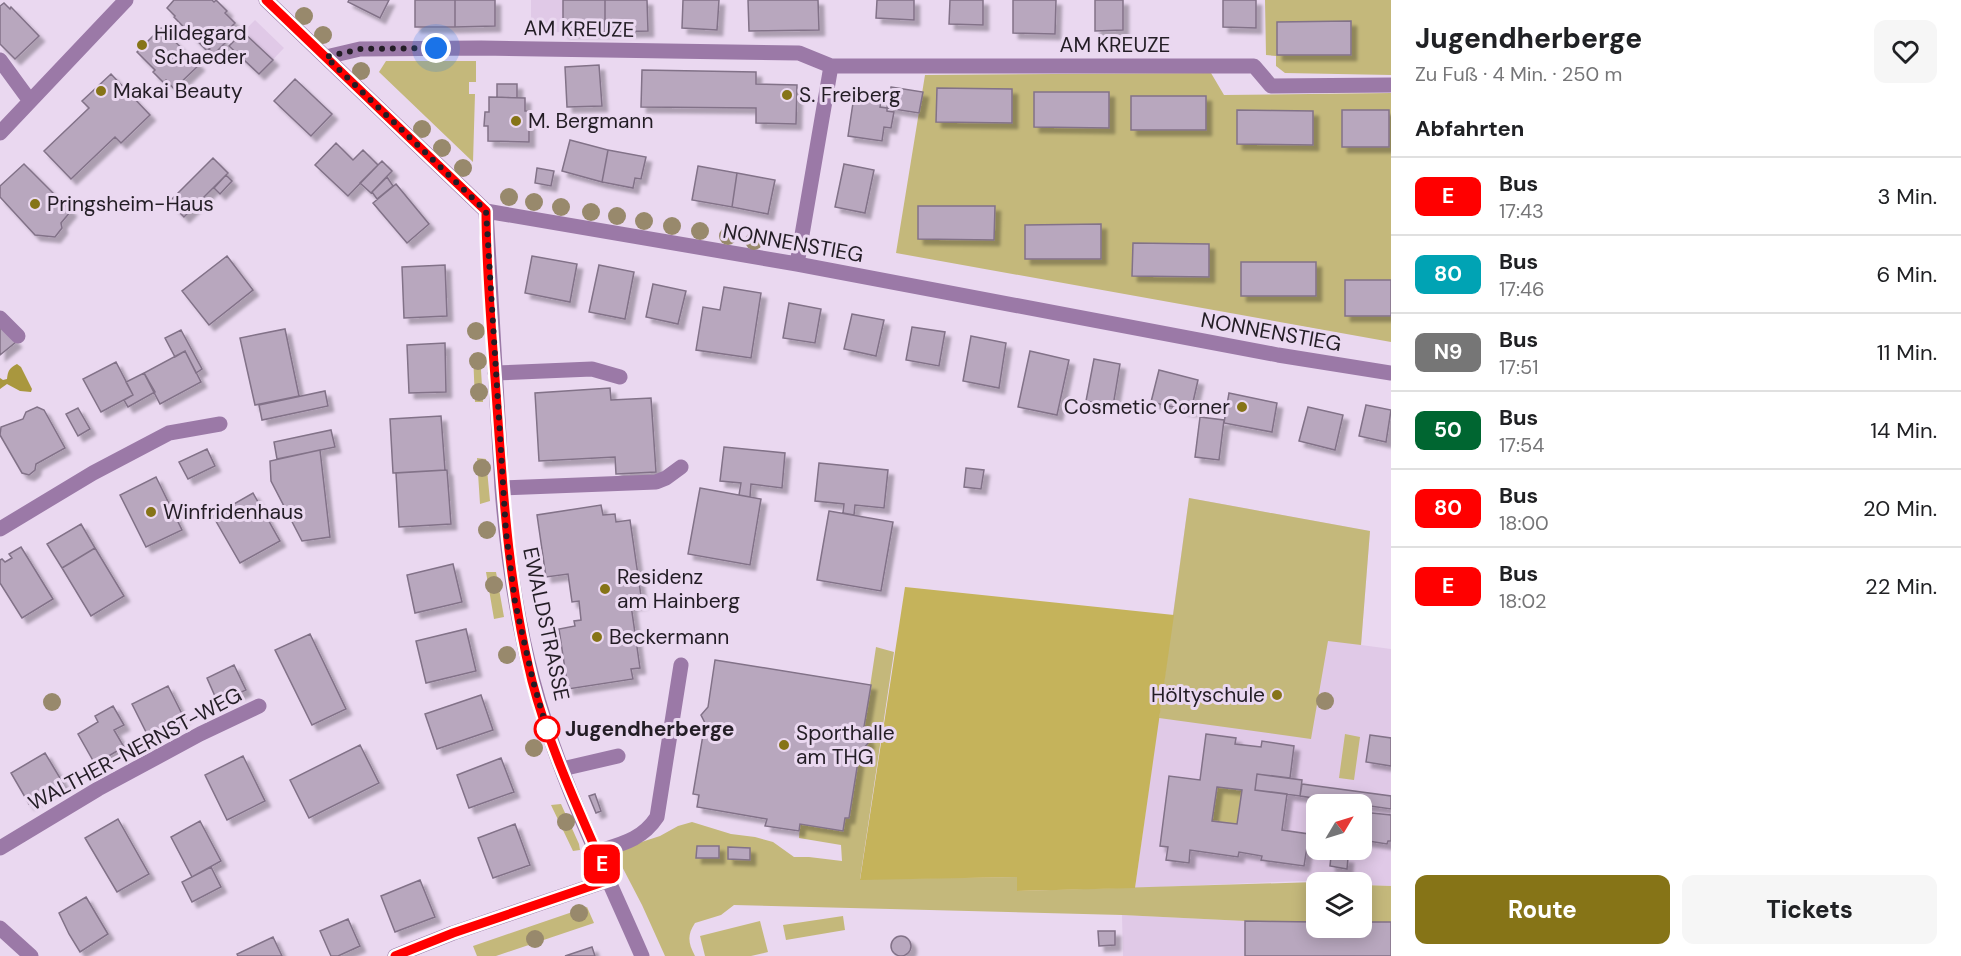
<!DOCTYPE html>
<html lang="de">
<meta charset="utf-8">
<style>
body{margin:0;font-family:"DM Sans",sans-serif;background:#f6f6f6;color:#202124;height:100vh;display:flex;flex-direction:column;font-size:22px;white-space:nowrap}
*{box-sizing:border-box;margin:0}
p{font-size:20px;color:#757577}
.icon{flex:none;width:33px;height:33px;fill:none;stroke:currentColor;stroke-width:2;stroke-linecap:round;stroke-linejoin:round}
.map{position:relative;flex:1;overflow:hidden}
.panel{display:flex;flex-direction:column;background:#fff;width:570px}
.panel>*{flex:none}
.badge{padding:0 12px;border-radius:9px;font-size:21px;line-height:39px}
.needle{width:39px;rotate:52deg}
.fabs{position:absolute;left:1306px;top:794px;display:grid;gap:12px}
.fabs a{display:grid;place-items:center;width:66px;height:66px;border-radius:12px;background:#fff;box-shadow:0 3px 15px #0003;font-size:30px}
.you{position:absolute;width:30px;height:30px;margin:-15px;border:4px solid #fff;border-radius:50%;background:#1a73e8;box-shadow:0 0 0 9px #1a73e833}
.map>.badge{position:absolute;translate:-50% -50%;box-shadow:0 0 0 3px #fff}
h2{padding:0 24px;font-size:22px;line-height:54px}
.round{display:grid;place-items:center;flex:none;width:63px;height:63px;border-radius:12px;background:#f6f6f6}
.headline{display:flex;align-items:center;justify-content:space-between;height:102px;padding:0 24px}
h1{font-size:28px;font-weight:800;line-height:45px}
.action{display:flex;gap:12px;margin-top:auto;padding:12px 24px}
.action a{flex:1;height:69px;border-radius:12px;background:#867417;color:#fff;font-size:24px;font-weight:800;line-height:69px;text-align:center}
.action a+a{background:#f6f6f6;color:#202124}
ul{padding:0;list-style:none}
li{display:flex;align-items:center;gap:18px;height:78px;padding:0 24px;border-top:2px solid #e0e0e0}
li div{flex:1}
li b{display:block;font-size:22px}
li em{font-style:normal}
li .badge{min-width:66px;font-weight:700;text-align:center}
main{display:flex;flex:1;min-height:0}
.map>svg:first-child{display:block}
.built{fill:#e0c9e7;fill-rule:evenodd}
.green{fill:#c4b87b}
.forest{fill:#c5b35b}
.water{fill:#a9973e}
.building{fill:#b8a7be;stroke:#827288;stroke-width:1.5;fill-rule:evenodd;filter:url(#shadow)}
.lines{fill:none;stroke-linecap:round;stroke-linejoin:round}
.minor{stroke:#9b79a7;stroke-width:15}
.tree{fill:#98896c}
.line-casing{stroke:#fff;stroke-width:14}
.line{stroke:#f00;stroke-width:9}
.walk{stroke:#231d25;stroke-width:6;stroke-dasharray:0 10.8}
.poi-dot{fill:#867417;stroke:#ead8f0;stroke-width:2}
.stop-dot{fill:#fff;stroke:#f00;stroke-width:3}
.labels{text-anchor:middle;stroke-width:6;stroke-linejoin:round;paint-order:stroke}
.street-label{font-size:21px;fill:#231d25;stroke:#ead8f0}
.poi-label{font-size:21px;fill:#231d25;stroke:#ead8f0;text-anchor:start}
.stop-label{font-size:21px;font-weight:bold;fill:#231d25;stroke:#ead8f0;text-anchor:start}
</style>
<main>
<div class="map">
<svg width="1391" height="956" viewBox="0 0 1391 956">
<defs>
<filter id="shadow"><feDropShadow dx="5.5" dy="5.5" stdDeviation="1.5" flood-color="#0004"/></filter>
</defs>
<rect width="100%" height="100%" fill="#ead8f0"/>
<!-- built -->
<path class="built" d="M531,0H563V32L531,33Z
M255,20L284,48L259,74L229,46Z
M1189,498L1370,531L1361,645L1391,649V886L1362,885V882L1302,881L1135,888ZM1317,804H1362V849H1317Z
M1122,915L1245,921L1317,922V927H1362V922H1391V956H1123Z"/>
<!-- green -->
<path class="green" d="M1265,0H1391V75L1285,73L1276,66V56L1266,55Z
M386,61H476V82H469V94H475L473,162L379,72Z
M1211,73L1224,95L1391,93V342L896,253L925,75Z
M473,353L480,354L483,402H475Z
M477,458L486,459L490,501L480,504Z
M1189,498L1370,531L1361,645L1328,641L1311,739L1159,718Z
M486,572H496L504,617L494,619Z
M876,647L894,652L860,879L1017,877L1018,891L1317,882V922L1245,921L1122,915L734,905L721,915L695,923C687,935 688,943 695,956H665L642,905L616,855L620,849L660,836L678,826L692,822L731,834L755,837L773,842L794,857H809L842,861L841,845L799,838L800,824L842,831L845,818H849L860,749H863L869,742L865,733H863Z
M1345,734L1360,737L1354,780L1339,778Z
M1217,787L1242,790L1237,824L1212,821Z
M561,804L579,844L580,850L573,851L551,805Z
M1362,885L1391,886V922H1362Z
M587,907L594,923L496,956H477L473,946Z
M843,916L845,930L786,940L783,925Z
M760,921L768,952L751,956H705L700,936Z"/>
<!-- forest -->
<path class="forest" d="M905,587L1174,615L1135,888L1017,891V877L860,880Z"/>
<!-- water -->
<path class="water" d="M17,364L21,367L32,389L31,392L20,391L7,384L0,389V378L3,380L7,379C8,371 9,368 17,364Z"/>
<!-- building -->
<path class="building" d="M174,0H212L214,2L216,0L227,11L225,13L235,23L207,51L174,17L175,16L167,8Z
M349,0H389L380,18L348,2Z
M415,0H455V27H415Z
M455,0H495V26L455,27Z
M563,0H605V32H563Z
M605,0H647L648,31L605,32Z
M683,0H719L717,30L682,28Z
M748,0H818L819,30L749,31Z
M877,0H914V20L876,18Z
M950,0H983V25L949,24Z
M1013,0H1056L1055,34L1013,33Z
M1095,0H1123V30L1095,31Z
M1223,0H1256V28L1223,27Z
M4,3L10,9L11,7L39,36L15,59L0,44V6Z
M1351,21V55H1277V22Z
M161,28L199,65L174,89L166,80L163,82L153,72L155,70L137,52Z
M243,32L273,60L259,74L229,46Z
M220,38L225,43L214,54L209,49Z
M599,65L602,106L567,107L565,67Z
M642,70L756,72V84L797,85L796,124L756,123V108L641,107Z
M111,74L150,115L121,143L115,137L71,179L44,151L89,108L82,101Z
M295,79L332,114L311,136L274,101Z
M497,84H517V98L497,97Z
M891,87L923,92L919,113L887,108Z
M937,88L1012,89V123L936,122Z
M1034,92H1109V128L1034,127Z
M1131,96H1206V130H1131Z
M489,97L525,98V111H529V142L488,141V126H484L485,112H489Z
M862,99L881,102L880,107L887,108V111L894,112L891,128L884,127L882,141L848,136L853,103L861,104Z
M1237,110L1313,111V145L1237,144Z
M1342,110H1389V147H1342Z
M570,140L608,150L602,182L562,171Z
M336,143L353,160L363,150L378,165L348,196L315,165Z
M608,150L646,157L641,179L635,178L633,188L602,182Z
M213,158L228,173L184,217L169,202Z
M382,161L392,171L371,193L360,183Z
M24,164L71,211L61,223L62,228L55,237L35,235L0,197V186Z
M844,164L874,170L865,213L835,207Z
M698,166L737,173L732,207L692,200Z
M537,168L554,171L551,186L535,183Z
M737,173L775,180L768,214L732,207Z
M226,175L232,181L220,194L214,188Z
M387,177L393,186L377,199L372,192Z
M396,184L429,224L407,243L373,203Z
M918,206H995L994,240L918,239Z
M1101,224V259H1025V225Z
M1133,243L1209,244V277L1132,276Z
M227,256L253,290L209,325L182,291Z
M532,256L577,264L570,302L525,293Z
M1241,262H1316V296H1241Z
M445,265L447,316L404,318L402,267Z
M599,265L634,272L625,319L589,312Z
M1345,280H1391V316H1345Z
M653,284L686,291L678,324L646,317Z
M724,287L761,293L751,358L696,350L703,307L720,310Z
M789,303L821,309L815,343L783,338Z
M852,314L884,320L876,356L844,349Z
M0,326L16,342L0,355Z
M912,327L945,332L939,366L906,360Z
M285,329L299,396L255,405L240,338Z
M181,330L202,369L196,373L185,351L175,357L165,338Z
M971,336L1006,343L999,388L963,381Z
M445,343L446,392L409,393L407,345Z
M185,351L201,382L160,404L144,373Z
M1030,351L1069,360L1057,415L1018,407Z
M1094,359L1120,364L1113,406L1086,401Z
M116,362L133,395L101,412L83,379Z
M1159,370L1198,380L1191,411L1151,402Z
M144,373L155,392L128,407L124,400L133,395L126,382Z
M610,388L611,400L651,398L656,472L616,474L615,457L539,461L535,393Z
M325,391L328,406L262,420L259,405Z
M1229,393L1277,403L1272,432L1224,423Z
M1366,405L1391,410L1386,442L1359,436Z
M37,407L44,410L65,448L36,464L35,470L29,475L22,473L0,435L1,427L23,419L26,412Z
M1308,407L1343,415L1335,450L1299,441Z
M78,408L90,429L78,436L66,414Z
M441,416L445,470L393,473L390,419Z
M1200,417L1224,420L1219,460L1195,457Z
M331,430L335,447L277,459L274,442Z
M724,447L785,453L782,488L751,484L750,497L739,495L741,483L720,481Z
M207,449L215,466L188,479L179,462Z
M320,450L330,537L302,541L271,481L270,461Z
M819,463L888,470L884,508L855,505L854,515L843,513L844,504L815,501Z
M966,468L984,470L981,489L964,487Z
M447,470L451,524L399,527L396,473Z
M156,477L182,530L146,547L120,495Z
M700,488L761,499L750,565L688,554Z
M253,493L280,541L240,563L213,516Z
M601,505L603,515L615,514L616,522L630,520L642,603L631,605L640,668L631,669L633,679L568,689L559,629L575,626L574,621L581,620L579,601L572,602L568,574L546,577L537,515Z
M829,511L893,522L881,591L817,580Z
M81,524L95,548L62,568L47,544Z
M21,547L53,599L22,618L0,583V560L2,559L5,562L12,558L9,554Z
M95,548L124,596L91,616L62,568Z
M453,564L462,602L415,613L407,575Z
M466,629L476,671L426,683L416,641Z
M310,634L346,709L312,725L275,650Z
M715,660L871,685L863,733H865L869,742L863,749H860L849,818H845L843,831L800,824L799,831L765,826L767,819L697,807L699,795L693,794L705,723L701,715L708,707Z
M234,665L246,690L218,703L207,678Z
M168,686L184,718L148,736L132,704Z
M481,695L493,730L437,749L425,714Z
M113,706L124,725L114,730L124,747L95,764L78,734L98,722L95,716Z
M1206,734L1236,738L1235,744L1261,747L1262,741L1294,746L1290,778L1257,774L1255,790L1287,794L1282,830L1309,834L1304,866L1261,860L1262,856L1239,852L1238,857L1190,850L1189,863L1166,860L1168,847L1160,846L1169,776L1200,780ZM1217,787L1242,790L1237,824L1212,821Z
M1370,735L1391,738V766L1366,762Z
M360,745L379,783L309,818L290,780Z
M45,753L63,783L29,804L11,773Z
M243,756L265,801L227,820L205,775Z
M501,758L514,792L469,808L457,775Z
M1257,774L1302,780L1300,796L1255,790Z
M1302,784L1391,796V809L1300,796Z
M595,794L601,811L596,813L589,796Z
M1362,812L1391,815V841H1388L1387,844L1362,840Z
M118,819L149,874L117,892L85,838Z
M200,821L221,861L192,877L171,837Z
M515,824L530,865L493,878L478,838Z
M697,846H719V858H696Z
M728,847L750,848V860L728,859Z
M1331,856L1348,858L1347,869L1330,866Z
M211,867L221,887L192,902L182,882Z
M420,880L435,917L395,932L381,896Z
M86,897L108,934L80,952L69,934L59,913Z
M348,919L360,946L338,956H331L320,931Z
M1245,921L1317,922V927H1362V922H1391V956H1245Z
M1098,931H1115V945L1099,946Z
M891 946a10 10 0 1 1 20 0a10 10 0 1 1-20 0Z
M273,937L282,956H238L237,954Z
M592,947L595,956H565Z"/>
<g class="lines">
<!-- minor -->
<path class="minor" d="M266,0L486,211L797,264L1278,355L1391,373
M326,57L360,49L481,48L799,53L831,66H1254L1271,86L1391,85
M0,60L30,101
M0,133L126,0
M486,211L502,488C507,553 516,617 533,681C558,776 603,866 642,956
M797,264L831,66
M0,318L18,336
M495,373L592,369L620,377
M502,488L656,482L666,478L681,467
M0,529L93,473L169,433L220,424
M562,769L618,756
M0,848L98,789L200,734L259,706
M596,852C621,844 642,840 657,817L681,665
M0,928L31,956
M395,956L453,933L609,880"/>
</g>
<!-- trees -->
<g class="tree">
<circle cx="304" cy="16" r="9"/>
<circle cx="323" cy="35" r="9"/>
<circle cx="361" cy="71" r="9"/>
<circle cx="422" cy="129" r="9"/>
<circle cx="442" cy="148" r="9"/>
<circle cx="463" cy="168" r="9"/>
<circle cx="509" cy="197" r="9"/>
<circle cx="534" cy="202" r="9"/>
<circle cx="561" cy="207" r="9"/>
<circle cx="591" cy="212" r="9"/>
<circle cx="617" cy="216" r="9"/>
<circle cx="644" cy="221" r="9"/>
<circle cx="672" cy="226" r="9"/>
<circle cx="700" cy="231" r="9"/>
<circle cx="728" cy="236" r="9"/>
<circle cx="754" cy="241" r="9"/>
<circle cx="476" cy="331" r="9"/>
<circle cx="478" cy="361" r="9"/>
<circle cx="479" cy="392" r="9"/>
<circle cx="482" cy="468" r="9"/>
<circle cx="487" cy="530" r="9"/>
<circle cx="494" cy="585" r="9"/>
<circle cx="507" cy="655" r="9"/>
<circle cx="1325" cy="701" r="9"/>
<circle cx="52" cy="702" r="9"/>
<circle cx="534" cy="748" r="9"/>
<circle cx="566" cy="822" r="9"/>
<circle cx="579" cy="913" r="9"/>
<circle cx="535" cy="939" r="9"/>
</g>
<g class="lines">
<defs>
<path id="line" d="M266,0L486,211C486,271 492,332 496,392C503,491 508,584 532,681C550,750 581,815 609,880L453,933L395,956"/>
</defs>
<!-- line casing -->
<use href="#line" class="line-casing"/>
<!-- line -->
<use href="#line" class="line"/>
<!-- walk -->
<path class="walk" d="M436,48L360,49L326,57L486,211L506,532L515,602L533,681L548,733L547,729"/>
</g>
<!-- markers -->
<g class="poi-dot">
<circle cx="142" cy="45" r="6"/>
<circle cx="101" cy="91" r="6"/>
<circle cx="787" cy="95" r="6"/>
<circle cx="516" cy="121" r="6"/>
<circle cx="35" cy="204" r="6"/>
<circle cx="1242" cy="407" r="6"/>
<circle cx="151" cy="512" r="6"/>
<circle cx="605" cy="589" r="6"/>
<circle cx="597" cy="637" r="6"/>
<circle cx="1277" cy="695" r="6"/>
<circle cx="784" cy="745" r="6"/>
</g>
<circle class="stop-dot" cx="547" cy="729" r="12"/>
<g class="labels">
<!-- street labels -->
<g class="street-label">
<text transform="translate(579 29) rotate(1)" y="7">AM KREUZE</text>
<text x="1115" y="52">AM KREUZE</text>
<text transform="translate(793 243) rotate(10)" y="7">NONNENSTIEG</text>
<text transform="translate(1271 332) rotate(10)" y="7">NONNENSTIEG</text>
<text transform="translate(546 624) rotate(78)" y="7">EWALDSTRASSE</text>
<text transform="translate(135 749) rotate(-28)" y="7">WALTHER-NERNST-WEG</text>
</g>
<!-- poi labels -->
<g class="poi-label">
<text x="154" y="40">Hildegard<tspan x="154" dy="24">Schaeder</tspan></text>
<text x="113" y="98">Makai Beauty</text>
<text x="799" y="102">S. Freiberg</text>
<text x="528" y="128">M. Bergmann</text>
<text x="47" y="211">Pringsheim-Haus</text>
<text x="1230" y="414" text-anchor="end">Cosmetic Corner</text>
<text x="163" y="519">Winfridenhaus</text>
<text x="617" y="584">Residenz<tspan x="617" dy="24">am Hainberg</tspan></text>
<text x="609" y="644">Beckermann</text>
<text x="1265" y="702" text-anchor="end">Höltyschule</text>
<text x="796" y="740">Sporthalle<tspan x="796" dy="24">am THG</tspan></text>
</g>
<!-- stop labels -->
<g class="stop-label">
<text x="565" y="736">Jugendherberge</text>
</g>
</g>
</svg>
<div class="fabs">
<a><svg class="needle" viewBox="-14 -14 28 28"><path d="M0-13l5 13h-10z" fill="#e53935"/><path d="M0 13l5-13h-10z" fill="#757577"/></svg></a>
<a><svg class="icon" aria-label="layers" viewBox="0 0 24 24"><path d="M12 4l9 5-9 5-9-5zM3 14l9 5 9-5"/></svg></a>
</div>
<div class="you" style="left:436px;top:48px"></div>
<b class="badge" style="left:602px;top:864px;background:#f00;color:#fff">E</b>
</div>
<section class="panel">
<div class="headline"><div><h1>Jugendherberge</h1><p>Zu Fuß · 4 Min. · 250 m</p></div><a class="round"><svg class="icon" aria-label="heart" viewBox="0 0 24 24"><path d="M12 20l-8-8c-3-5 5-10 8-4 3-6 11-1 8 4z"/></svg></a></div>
<h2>Abfahrten</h2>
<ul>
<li><span class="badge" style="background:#f00;color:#fff">E</span><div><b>Bus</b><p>17:43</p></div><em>3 Min.</em></li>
<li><span class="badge" style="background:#00a3b4;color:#fff">80</span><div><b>Bus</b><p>17:46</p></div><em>6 Min.</em></li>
<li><span class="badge" style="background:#767676;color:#fff">N9</span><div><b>Bus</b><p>17:51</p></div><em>11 Min.</em></li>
<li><span class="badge" style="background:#006631;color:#fff">50</span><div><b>Bus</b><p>17:54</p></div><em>14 Min.</em></li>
<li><span class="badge" style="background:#f00;color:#fff">80</span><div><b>Bus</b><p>18:00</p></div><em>20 Min.</em></li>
<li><span class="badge" style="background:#f00;color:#fff">E</span><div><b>Bus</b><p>18:02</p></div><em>22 Min.</em></li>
</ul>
<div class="action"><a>Route</a><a>Tickets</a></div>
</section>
</main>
